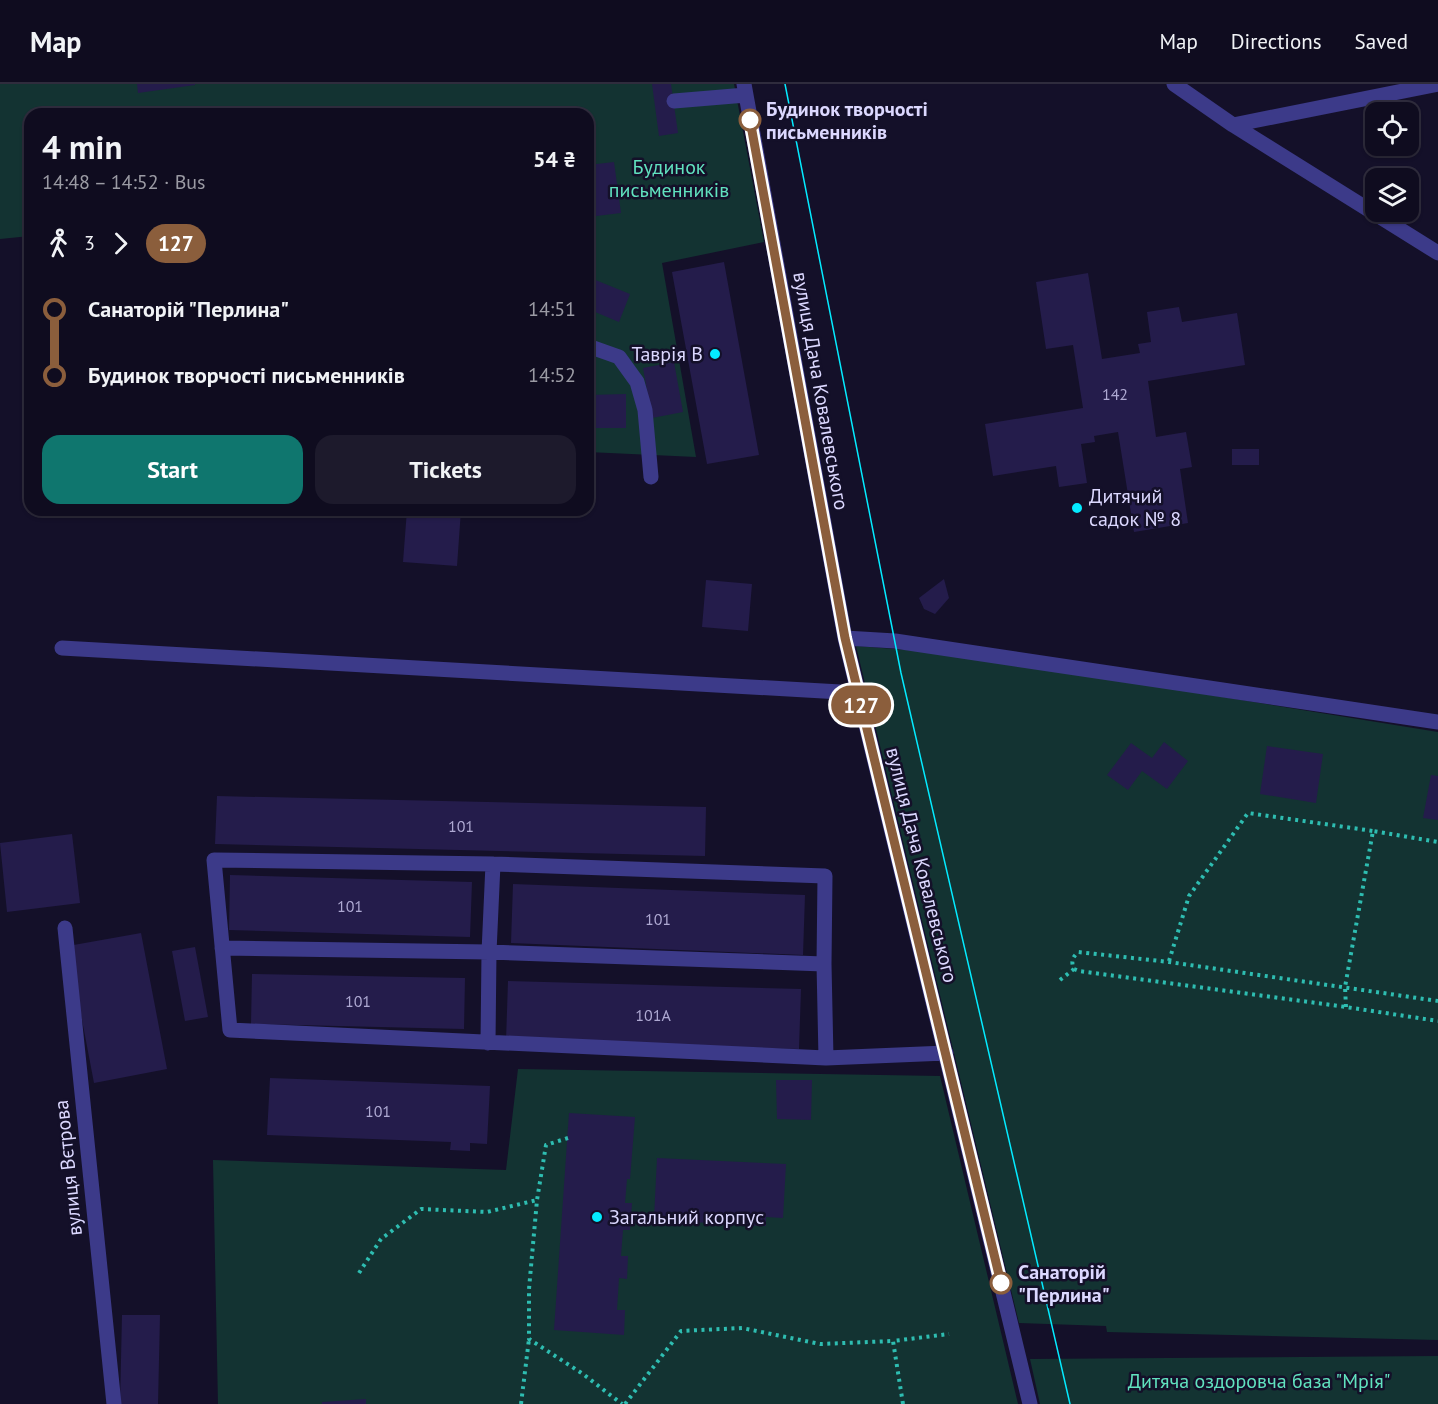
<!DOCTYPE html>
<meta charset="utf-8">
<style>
body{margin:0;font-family:"PT Sans",sans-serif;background:#1d1a2c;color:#f1f3f6;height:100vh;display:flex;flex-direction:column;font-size:22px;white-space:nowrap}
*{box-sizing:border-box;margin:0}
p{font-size:20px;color:#9b9ba4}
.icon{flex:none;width:33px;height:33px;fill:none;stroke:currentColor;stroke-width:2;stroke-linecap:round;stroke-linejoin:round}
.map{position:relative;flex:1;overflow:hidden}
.sheet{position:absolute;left:24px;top:24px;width:570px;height:408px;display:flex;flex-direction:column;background:#0f0c1f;border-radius:18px;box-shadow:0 2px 4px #0004,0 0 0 2px #2f2c3d}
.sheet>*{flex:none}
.badge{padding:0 12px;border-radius:20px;font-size:21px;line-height:39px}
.controls{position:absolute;left:1365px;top:18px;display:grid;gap:12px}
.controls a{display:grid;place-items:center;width:54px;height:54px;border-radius:12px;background:#0f0c1f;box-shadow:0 2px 4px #0004,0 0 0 2px #2f2c3d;font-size:30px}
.map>.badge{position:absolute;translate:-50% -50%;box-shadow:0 0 0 3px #fff}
.legs{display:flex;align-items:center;gap:9px;height:66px;padding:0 18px;font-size:20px}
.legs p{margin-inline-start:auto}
.headline{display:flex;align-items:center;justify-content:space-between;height:102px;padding:0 18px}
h1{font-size:33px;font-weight:700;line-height:45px}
.button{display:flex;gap:12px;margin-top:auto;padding:12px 18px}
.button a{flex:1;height:69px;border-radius:18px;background:#0f766e;color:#fff;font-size:24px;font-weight:700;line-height:69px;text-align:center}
.button a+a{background:#1d1a2c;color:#f1f3f6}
ul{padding:0 18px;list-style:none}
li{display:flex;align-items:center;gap:21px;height:66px;font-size:22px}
li i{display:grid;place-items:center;width:9px;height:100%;margin:0 8px;background:currentColor}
li i::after{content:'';width:15px;height:15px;margin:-8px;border:4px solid;border-radius:50%;background:#0f0c1f}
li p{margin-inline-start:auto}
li:first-child i{background:linear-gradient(#0000 50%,currentColor 0)}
li:last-child i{background:linear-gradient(currentColor 50%,#0000 0)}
header{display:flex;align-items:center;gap:36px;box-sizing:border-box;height:84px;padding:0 30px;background:#0f0c1f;border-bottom:2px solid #2f2c3d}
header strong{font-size:28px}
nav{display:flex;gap:33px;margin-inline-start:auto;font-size:21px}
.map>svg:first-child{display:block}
.green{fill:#133332}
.building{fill:#241c4b}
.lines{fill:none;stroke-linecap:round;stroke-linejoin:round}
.path{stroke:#2ebdb1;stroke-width:4;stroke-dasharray:3 4.5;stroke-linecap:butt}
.minor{stroke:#3c3a89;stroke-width:15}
.tram{stroke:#04ebff;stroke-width:1.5}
.line-1-casing{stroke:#fff;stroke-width:14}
.line-1{stroke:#8b5e3c;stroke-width:9}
.stop-1-dot{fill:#fff;stroke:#8b5e3c;stroke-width:3}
.poi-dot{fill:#04ebff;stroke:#141029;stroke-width:2}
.labels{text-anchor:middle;stroke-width:5;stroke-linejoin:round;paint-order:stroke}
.number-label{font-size:16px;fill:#aea9d2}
.stop-label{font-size:20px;font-weight:bold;fill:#dcd8ff;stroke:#141029;text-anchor:start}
.park-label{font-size:20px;fill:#61e2bf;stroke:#141029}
.poi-label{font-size:20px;fill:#dcd8ff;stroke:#141029;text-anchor:start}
.street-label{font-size:20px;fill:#dcd8ff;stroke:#141029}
</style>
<header>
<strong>Map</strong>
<nav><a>Map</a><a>Directions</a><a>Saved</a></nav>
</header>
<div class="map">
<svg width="1438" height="1320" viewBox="0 0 1438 1320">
<rect width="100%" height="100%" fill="#141029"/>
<!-- green -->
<path class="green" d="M0,0H734L764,158L662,179L696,373L588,368V30H30V152L0,155Z
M856,562L959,570L1438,648V1256L1107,1248L1106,1242L1019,1239Z
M518,985L940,992L1018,1320H218L213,1076L506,1086Z
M1438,1272V1320H1040L1030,1275Z"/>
<!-- building -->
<path class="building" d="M137,0H195V1L138,9Z
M652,0H671L678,49L659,52Z
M614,78L621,129L588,133V81Z
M724,178L759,371L707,380L672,188Z
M1088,189L1102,275L1140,269L1138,260L1151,258L1147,228L1179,223L1182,238L1237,229L1245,281L1148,297L1156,353L1186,348L1192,383L1180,385L1188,439L1134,448L1118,348L1094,352L1095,358L1081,360L1087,399L1059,403L1056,382L993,392L985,340L1083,324L1073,261L1046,265L1036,198Z
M588,193L630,210L619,238L588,225Z
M674,278L683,328L652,334L643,284Z
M626,310V344H588V311Z
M1232,365H1259V381H1232Z
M407,426H461L457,482L403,478Z
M944,495L949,514L935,530L924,525L919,514Z
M706,496L752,500L748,547L702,543Z
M1164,658L1188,677L1167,705L1142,687L1128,706L1107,691L1131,659L1152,674Z
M1267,662L1323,670L1316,719L1260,710Z
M1431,691L1438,692V736L1423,734Z
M217,712L706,723L705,772L215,760Z
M72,750L80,819L7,828L0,759Z
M230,791L472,798L470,853L229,846Z
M513,800L805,811L803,871L511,859Z
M141,849L167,985L94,999L68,862Z
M195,863L208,933L185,937L172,867Z
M252,890L465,894L464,945L251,940Z
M508,897L801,905L799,965L506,957Z
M270,994L490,1002L487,1060L470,1059V1067L450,1066L451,1058L267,1051Z
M776,996H812L811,1036L777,1035Z
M569,1029L635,1033L630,1095H627L625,1119H632L630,1146H623L621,1172H628L627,1195L619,1194L617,1226H625L624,1251L554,1246Z
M657,1074L786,1080L783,1134L766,1133V1142L738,1141L739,1132L715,1131V1139L686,1138L687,1130L669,1128L668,1135L654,1134Z
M122,1231H160L158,1320H120Z
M366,1315V1320H322V1318Z"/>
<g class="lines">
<!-- path -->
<path class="path" d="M1169,877L1189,812L1248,729L1373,747
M1074,885L1079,887L1346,923L1438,937
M1060,896L1074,885C1071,878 1072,874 1078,868L1169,878L1438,917
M1346,923L1345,903L1373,747L1438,758
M568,1054L546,1061L537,1116L529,1205V1255L583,1290L622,1320
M359,1189L381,1155L421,1125L487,1128L537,1116
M521,1320L529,1255
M625,1320L681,1247L742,1244L820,1260L893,1257
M903,1320L893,1257L949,1250"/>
<!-- minor -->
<path class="minor" d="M744,0L845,554L1030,1320
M1174,0L1233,41L1438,169
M674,17L746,11
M1233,41L1438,0
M588,262L619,273L637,298L645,326L651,393
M845,554L895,557L1438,638
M62,564L858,609
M65,844L114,1320
M222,864L489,868L824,880
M488,959L489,868L493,780
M826,974L824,880L825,792L493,780L214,776L230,946L826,974L946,969"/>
<!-- tram -->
<path class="tram" d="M785,0L901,589L1070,1320"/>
</g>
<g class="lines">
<defs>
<path id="line-1" d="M750,36L845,554L1001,1199"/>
</defs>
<!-- line-1 casing -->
<use href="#line-1" class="line-1-casing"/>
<!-- line-1 -->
<use href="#line-1" class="line-1"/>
</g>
<!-- markers -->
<g class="stop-1-dot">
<circle cx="750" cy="36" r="10"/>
<circle cx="1001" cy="1199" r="10"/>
</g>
<g class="poi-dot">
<circle cx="715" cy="270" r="6"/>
<circle cx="1077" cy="424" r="6"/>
<circle cx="597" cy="1133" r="6"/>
</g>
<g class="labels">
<!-- number labels -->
<g class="number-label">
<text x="1115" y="316">142</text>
<text x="461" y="748">101</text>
<text x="350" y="828">101</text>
<text x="658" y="841">101</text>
<text x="358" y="923">101</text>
<text x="653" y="937">101А</text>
<text x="378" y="1033">101</text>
</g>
<!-- stop labels -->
<g class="stop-label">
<text x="766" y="32">Будинок творчості<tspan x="766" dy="23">письменників</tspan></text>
<text x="1018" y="1195">Санаторій<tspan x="1018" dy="23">"Перлина"</tspan></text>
</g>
<!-- park labels -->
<g class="park-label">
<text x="669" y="90">Будинок<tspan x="669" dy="23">письменників</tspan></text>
<text x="1259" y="1304">Дитяча оздоровча база "Мрія"</text>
</g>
<!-- poi labels -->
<g class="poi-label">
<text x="703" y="277" text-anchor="end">Таврія В</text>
<text x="1089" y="419">Дитячий<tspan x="1089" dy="23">садок № 8</tspan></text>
<text x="609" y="1140">Загальний корпус</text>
</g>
<!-- street labels -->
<g class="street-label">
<text transform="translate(821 307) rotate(80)" y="7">вулиця Дача Ковалевського</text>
<text transform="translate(922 781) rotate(76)" y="7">вулиця Дача Ковалевського</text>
<text transform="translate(68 1084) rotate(-96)" y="7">вулиця Вєтрова</text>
</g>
</g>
</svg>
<div class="controls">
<a><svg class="icon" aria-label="locate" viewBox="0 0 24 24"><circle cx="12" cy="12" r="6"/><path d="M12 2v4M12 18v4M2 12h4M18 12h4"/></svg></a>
<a><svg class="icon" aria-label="layers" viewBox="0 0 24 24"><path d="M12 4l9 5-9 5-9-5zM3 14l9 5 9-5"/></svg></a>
</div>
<b class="badge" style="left:861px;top:621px;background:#8b5e3c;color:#fff">127</b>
<section class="sheet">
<div class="headline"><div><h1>4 min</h1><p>14:48 – 14:52 · Bus</p></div><b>54 ₴</b></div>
<div class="legs"><svg class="icon" aria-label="walk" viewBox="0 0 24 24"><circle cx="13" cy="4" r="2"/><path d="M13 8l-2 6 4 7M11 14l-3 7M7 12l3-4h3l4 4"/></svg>3<svg class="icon" aria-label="forward" viewBox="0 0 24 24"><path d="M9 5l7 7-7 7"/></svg><b class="badge" style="background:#8b5e3c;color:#fff">127</b></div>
<ul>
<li><i style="color:#8b5e3c"></i><b>Санаторій &quot;Перлина&quot;</b><p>14:51</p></li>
<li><i style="color:#8b5e3c"></i><b>Будинок творчості письменників</b><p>14:52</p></li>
</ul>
<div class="button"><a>Start</a><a>Tickets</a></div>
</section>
</div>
